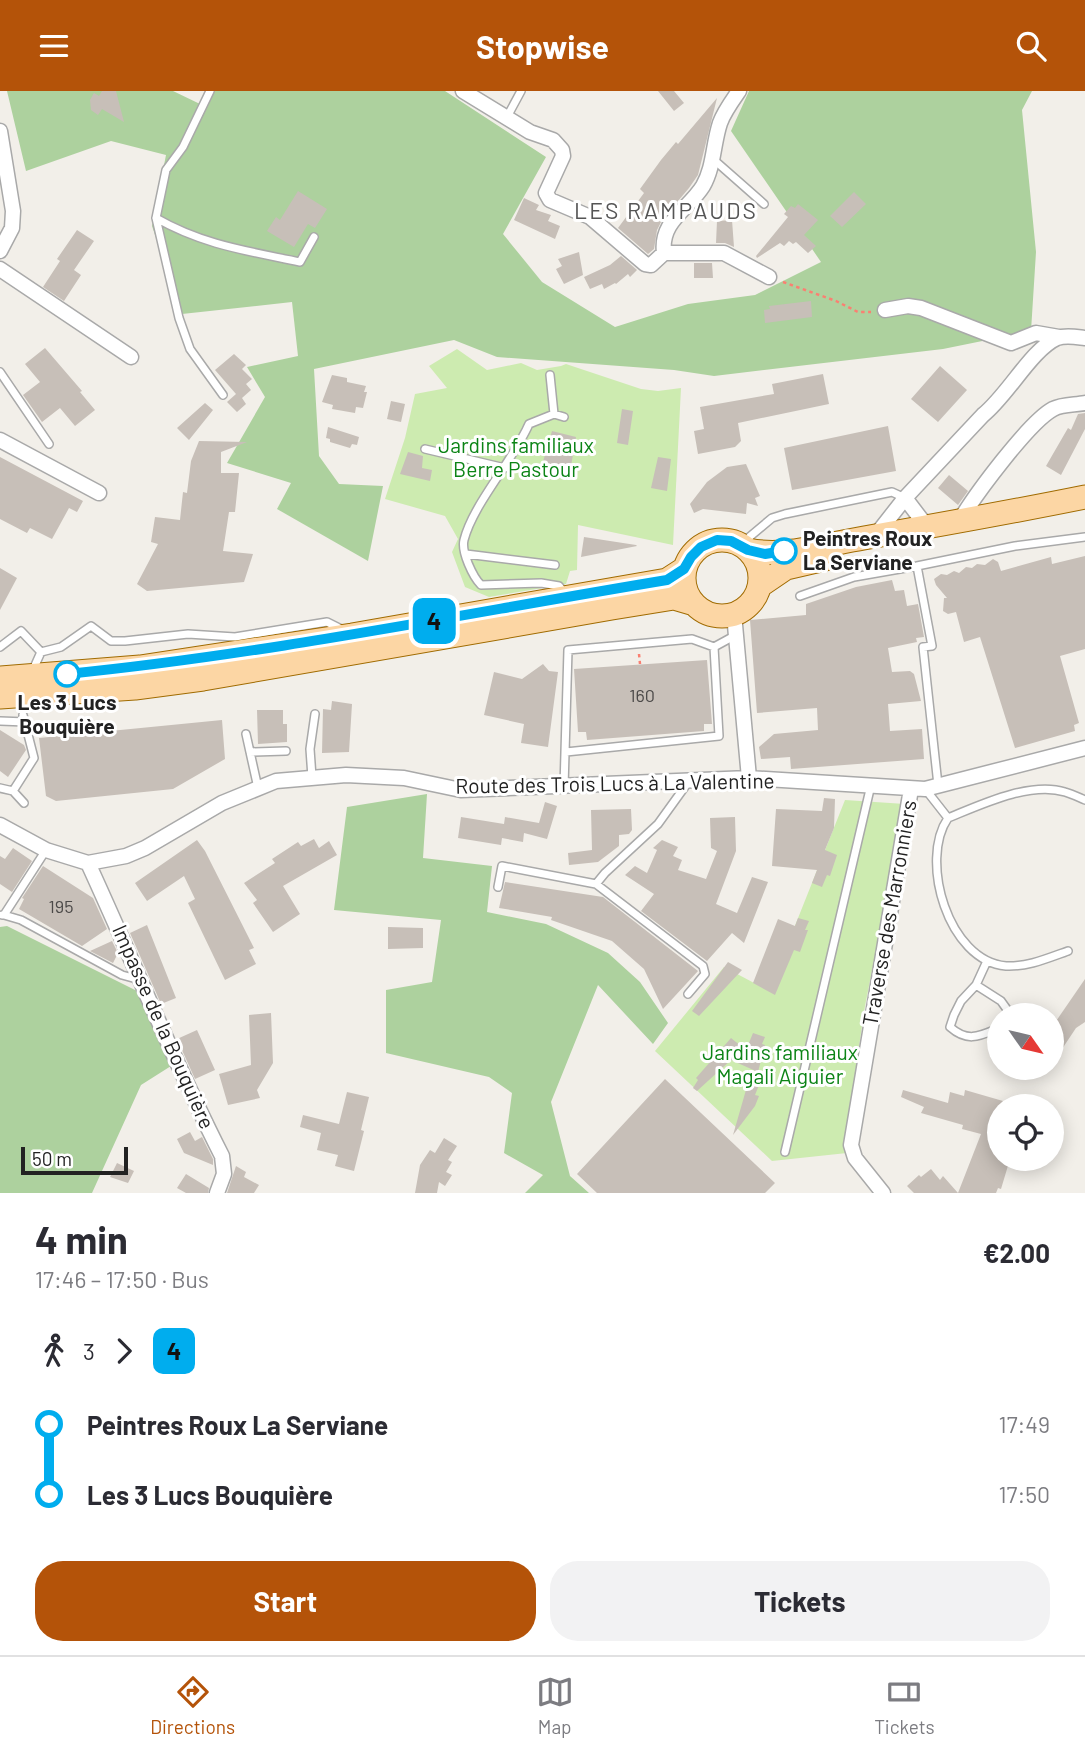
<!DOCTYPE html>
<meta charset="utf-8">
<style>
body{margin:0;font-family:Barlow,sans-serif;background:#f2f2f3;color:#2b2b33;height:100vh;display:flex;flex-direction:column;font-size:26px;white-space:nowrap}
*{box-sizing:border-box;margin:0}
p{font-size:23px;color:#7c7c81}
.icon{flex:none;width:38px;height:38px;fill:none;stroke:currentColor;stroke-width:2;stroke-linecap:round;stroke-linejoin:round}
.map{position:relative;height:1102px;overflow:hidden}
.side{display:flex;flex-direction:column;background:#fff;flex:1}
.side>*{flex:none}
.badge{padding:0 14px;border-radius:10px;font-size:24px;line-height:46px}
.needle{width:46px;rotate:124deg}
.tools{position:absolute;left:987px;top:912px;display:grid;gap:14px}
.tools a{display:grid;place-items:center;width:77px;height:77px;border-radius:50%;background:#fff;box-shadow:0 4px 18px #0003;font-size:35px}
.scale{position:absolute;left:21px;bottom:18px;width:107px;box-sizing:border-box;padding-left:7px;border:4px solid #222;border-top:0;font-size:19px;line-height:24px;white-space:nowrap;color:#222;-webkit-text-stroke:5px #fff;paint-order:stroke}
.map>.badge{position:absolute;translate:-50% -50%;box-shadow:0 0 0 4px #fff}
.legs{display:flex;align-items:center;gap:10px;height:77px;padding:0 35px;font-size:23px}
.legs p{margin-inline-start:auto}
.head{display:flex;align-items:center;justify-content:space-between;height:119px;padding:0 35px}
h1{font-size:38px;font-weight:700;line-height:52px}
.primary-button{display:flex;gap:14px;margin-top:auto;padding:14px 35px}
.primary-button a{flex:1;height:80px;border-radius:28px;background:#b45309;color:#fff;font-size:28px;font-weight:700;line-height:80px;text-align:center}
.primary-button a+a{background:#f2f2f3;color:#2b2b33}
ul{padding:0 35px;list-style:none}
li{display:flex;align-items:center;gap:24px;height:70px;font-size:26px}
li i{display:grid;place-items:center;width:10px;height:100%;margin:0 9px;background:currentColor}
li i::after{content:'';width:18px;height:18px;margin:-9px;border:5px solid;border-radius:50%;background:#fff}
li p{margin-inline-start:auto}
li:first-child i{background:linear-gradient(#0000 50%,currentColor 0)}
li:last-child i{background:linear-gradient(currentColor 50%,#0000 0)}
header{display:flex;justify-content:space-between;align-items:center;height:91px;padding:0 35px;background:#b45309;color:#fff;font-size:32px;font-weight:700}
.tabs{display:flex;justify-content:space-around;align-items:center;height:98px;border-top:2px solid #e1e1e2;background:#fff;font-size:19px;color:#7c7c81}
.tabs a{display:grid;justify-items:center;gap:4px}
.tabs .selected{color:#b45309}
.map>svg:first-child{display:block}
.grass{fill:#cdebb0}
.forest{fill:#add19e}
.building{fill:#c7bfb8}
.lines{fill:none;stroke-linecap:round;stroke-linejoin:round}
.service-casing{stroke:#a9a9a9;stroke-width:10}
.minor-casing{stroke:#a9a9a9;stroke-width:17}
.primary-casing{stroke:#a06b00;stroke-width:25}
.path{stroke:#fa8072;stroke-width:2.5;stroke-dasharray:3.5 3.5;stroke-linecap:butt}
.service{stroke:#fff;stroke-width:7}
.minor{stroke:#fff;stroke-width:14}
.primary{stroke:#fcd6a4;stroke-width:23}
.line-1-casing{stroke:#fff;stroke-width:16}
.line-1{stroke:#00adee;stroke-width:10}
.stop-1-dot{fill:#fff;stroke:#00adee;stroke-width:3.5}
.labels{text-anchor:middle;stroke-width:6;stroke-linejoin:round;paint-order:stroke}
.number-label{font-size:18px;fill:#4b4948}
.park-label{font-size:21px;fill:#0c8416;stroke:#fff}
.stop-label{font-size:21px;font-weight:bold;fill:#222;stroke:#fff;text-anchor:start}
.street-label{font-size:21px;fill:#222;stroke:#fff}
.neighbourhood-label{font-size:23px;letter-spacing:2px;fill:#555;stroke:#fff}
</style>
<header><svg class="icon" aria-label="menu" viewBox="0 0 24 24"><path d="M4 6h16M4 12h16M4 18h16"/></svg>Stopwise<svg class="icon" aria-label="search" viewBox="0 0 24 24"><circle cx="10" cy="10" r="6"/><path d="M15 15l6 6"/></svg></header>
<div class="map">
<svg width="1085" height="1102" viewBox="0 0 1085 1102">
<rect width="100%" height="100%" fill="#f2efe9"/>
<!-- grass -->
<path class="grass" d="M457,258L487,279L521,272L537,279L561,275L566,273L641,298L658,300L681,297L673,454L578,434L577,479L570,480L566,493L489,506L465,496L452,461L458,448L445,425L385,408L405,347L415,303L447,297L429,275Z
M845,709L905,713L865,915L844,1057L847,1062L772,1070L655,960L724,876L769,900Z"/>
<!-- forest -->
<path class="forest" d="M7,0H173L200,13L209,0H445L546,66L503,143L542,191L615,236L688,213L755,204L821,171L731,40L749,0H1032L1022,19L1036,161L1031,240L943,258L714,285L674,279L497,266L454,249L314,278L319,365L339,393L383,395L368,470L277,418L291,392L227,372L265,306L247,276L298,265L292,211L182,223L152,135L166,64L111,50L26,80Z
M427,703L423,767L492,775L487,821L546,833L608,862L640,891L668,932L653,953L598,894L551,1011L570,1085L589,1102H525L543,1084L504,1062L512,1002L489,986L386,962V899L432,891L441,829L334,819L347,716Z
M7,835L141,902L171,975L141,994L92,1102H0V836Z"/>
<!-- building -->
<path class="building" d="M102,0H116L124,31L102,18L98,24L91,19L90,9L94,2L99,5Z
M658,0H674L684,12L674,20Z
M717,7L698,84L689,97L662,129L657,139L654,158L648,163L618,137L644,102L640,98L661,69L676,51L678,53Z
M298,100L327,118L315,137L308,133L294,156L267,140L276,126L280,129Z
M854,101L866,113L842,136L830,125Z
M524,107L539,114L536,119L551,124L548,130L560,135L555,148L514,129Z
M798,113L818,129L804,144L816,155L808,162L796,151L793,153L789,150L784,155L780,152L757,167L756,165L788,126L784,123L791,115L795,117Z
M732,129L734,156L725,152H716L717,130Z
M77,139L94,150L74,179L81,184L64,210L43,196L60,170L57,168Z
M579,161L583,184L564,193L556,178L562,175L558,168Z
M621,165L637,179L630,186L628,183L616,193L615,192L604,198L602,193L590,198L584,186L610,174Z
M694,172H712L713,187H694Z
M811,210L812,226L765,232L764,219L770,218L769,215Z
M45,257L82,300L80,301L95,319L75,335L60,317L42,331L23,304L40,291L25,273Z
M234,263L246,274L242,278L252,288L246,293L251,299L242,307L246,313L237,321L227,311L236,303L215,279Z
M940,275L967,299L938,331L911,308Z
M823,283L829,313L738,332L741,350L735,356L698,363L694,340L704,338L700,316L774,303L772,293Z
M332,284L347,287V291L366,295L364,301H367L363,317L356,316L355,322L332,318L333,314L322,311Z
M391,310L405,313L401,331L387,328Z
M205,312L213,319L189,349L177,337Z
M622,318L633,320L628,354L617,352Z
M1085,322V338L1061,384L1046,375L1068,337L1071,339L1078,323Z
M888,335L896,380L792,399L784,357Z
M328,336L359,346L357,354L352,353L350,357L330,351V348L326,347Z
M552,340L576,346L570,381L542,374Z
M199,350L247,351L221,361V382H239L235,421H229L223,460L253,463L244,491L147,500L137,493L158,453L151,451L155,426L180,429L183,401L187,402L191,370Z
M408,361L423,365L422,377L432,379L430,390L400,383Z
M0,366L83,410L77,421L69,417L52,448L30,437L27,442L0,428Z
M658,366L671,368L667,400L651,397Z
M746,373L760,405L755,407L758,415L747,412L746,423L703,418L694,422L690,413L707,391L727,376Z
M949,384L968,400L958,414L938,397Z
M584,446L636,454L637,455L581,466Z
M1085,465V558L1060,565L1079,632L1074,634L1075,640L1015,657L980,546L964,551L956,521L948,523L943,520L944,507H947L936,494L934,488L941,483L947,484L954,480L959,482L966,476L972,477L977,473L985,474L993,468L998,471L1001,480L1051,466L1052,473Z
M0,477L17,487L0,519Z
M892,489L895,500L904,499L907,515L918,513L924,546L916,547L917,551L888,557L892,581L910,580L914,583L921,610L888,613L890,640L922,638L924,668L791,678L790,666L761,668L759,656L774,643L818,639L817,617L757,622L750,529L806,524V513L856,496Z
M707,569L712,633H704V640L587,649L586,641H578L574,578Z
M543,573L549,580L558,581L548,656L521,652L524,633L484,624L494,581L522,588Z
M332,610L352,613L349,661L322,662L323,618L331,619Z
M257,619H283V633H287V651L258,653Z
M222,629L225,668L173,698L56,710L46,705L39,647Z
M0,639L24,654L26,659L8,686L0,680Z
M824,707L835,708L834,737L825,759L837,764L830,785L827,784L822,796L812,792L817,779L772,775L776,718L822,720Z
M545,711L557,715L547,748L524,742L523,751L502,747L501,754L458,747L461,726L504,733L505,726L539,732Z
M631,718L632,739L629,743L619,744V755L598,771L569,774L568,762L592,759L591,719Z
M735,726L736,760L716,813L737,822L752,786L768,791L744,852L732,842L707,870L641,820L654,803L625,784L635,775L647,782L657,759L653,757L662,749L678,756L673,765L682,769L678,779L706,788L717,760L711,757L710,727Z
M314,748L319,757L329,750L337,764L283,795L300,823L273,841L253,812L257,809L244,792L275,772L272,768L298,751L301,755Z
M197,749L205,760L254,857L249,859L256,873L225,889L188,812L195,808L184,785L147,810L135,792Z
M13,757L32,770L12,801L0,793V765L5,768Z
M43,775L93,807L107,838L82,855L19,818L24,808L22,807Z
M505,791L603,806L698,880L663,918L644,878L612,850L551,829L552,826L499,817Z
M798,827L809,830L805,839H808L800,861L794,859L775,904L753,892L778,828L795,835Z
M147,834L176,907L161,913L130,842Z
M388,836L423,837V857L388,858Z
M112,850L118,862L113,872L90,860Z
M728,871L742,879L699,925L692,920Z
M1085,888V931L1076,937L1052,973V936Z
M271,922L273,972L257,999L260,1007L228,1014L219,983L251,974L249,924Z
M197,939L215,979L195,988L177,948Z
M753,942L765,946L762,953L765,954L758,981L731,969L697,1000L693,997L698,989L696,987L731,947L746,959Z
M750,985L761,989L755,1004L759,1005L755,1015L733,1044Z
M665,988L775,1092L765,1102H597L577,1083Z
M903,999L948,1012L950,1001L964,1005L965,999L1003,1010L1001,1015H999L991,1052L999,1055V1068H1010L1001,1098L998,1097L996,1102H914L907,1095L919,1084L921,1086L931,1078L940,1089L943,1085L958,1102L981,1043L962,1038L963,1034L921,1022L924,1016L901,1006Z
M347,1001L369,1006L361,1039L364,1040L354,1080L335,1075L338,1064L317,1059L321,1042L300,1036L303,1024L339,1033Z
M190,1041L195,1050L202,1046L213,1068V1074L184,1062L177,1048Z
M444,1047L457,1055L448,1069L452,1071L446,1081L452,1084L445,1095L439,1091L437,1102H415L420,1074L430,1059L435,1062Z
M117,1072L134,1080L128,1092L110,1086Z
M236,1075L246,1081L244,1086L259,1094L254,1102H227Z
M186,1083L209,1097L208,1102H186L177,1097Z"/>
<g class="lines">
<defs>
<path id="service" d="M210,0L183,56L166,79L156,127L179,227L190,258L223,304
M507,26L521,0
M713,68L764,113
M156,127C203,154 248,160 300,171L314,146
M0,281L49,353
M550,284L554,323
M564,326L554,323L529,333C513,370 473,413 464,449C461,461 473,486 481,494L541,492L559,495L565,502
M425,358L505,377
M741,453L772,427L785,423L892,401L905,407
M466,463L555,474
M917,475L1015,455L1085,446
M800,505L854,486L917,475L932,555L923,556L938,694
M0,556L21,540L41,561L32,581
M41,561L61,556L91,535L111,550H125L188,543L235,546L327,531L343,539
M0,630L26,631
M246,643L258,697
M250,661L286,660
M566,661L719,645L714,556
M312,686L310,658L315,623
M564,696L568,559L692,548L714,556L736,544
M0,697L13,700L34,667L23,624
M926,699L948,727C919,769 948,870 1006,875C1028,876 1048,867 1068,860
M13,700L24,712
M948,727C980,714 1030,690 1065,701C1072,703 1078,706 1085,709
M596,793L605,782L658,733L689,690
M498,796L502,775L596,793L703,875L705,883L688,903
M2,824H4L46,759
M4,824L21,829L122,884L140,889
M987,870L976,894L961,910L954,924L950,936C968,952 980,945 999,937
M976,894L1001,910L1011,924
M785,1061L871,694"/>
<path id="minor" d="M463,0L530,41L553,49L562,59L563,65L546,102L550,109L590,126L645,173L651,174L664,162C660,130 688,119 703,95C714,76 713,53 720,32C724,21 732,10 739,0
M0,40L13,120L12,137L0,160
M664,162H724L769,186
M0,178L131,266
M885,219L908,215L921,217L1011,252L1036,242L1059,246
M0,349L99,402
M905,407L921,428L931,437
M959,431C974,405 1029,331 1053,318C1062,313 1075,314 1085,312
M876,444L905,407L983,324C1008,304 1031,259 1057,247C1066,244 1076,246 1085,247
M734,523L749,687
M0,734L46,759L88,772L126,765L145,757L222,712L276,690L346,684L404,687L461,699L749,687L925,698L1085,657
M88,772C133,870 173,969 222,1065L224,1083L217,1102
M883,1102L855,1067L851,1054L911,698"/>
<path id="primary" d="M684 487a38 38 0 1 1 76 0a38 38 0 1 1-76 0Z
M748,459C785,467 827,453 864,447C938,434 1011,421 1085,406
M761,494L786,477L825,468
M0,587L140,576L352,544L667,489L684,478
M0,606L135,597L203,588L612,517L674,507L691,512"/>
</defs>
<!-- service casing -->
<use href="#service" class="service-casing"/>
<!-- minor casing -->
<use href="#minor" class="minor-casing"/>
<!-- primary casing -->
<use href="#primary" class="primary-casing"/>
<!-- path -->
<path class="path" d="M783,191L836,210L858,221H871
M639,563L640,573"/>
<!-- service -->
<use href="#service" class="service"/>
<!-- minor -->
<use href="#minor" class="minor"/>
<!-- primary -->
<use href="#primary" class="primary"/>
</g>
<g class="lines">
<defs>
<path id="line-1" d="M67,583C268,563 467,522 667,489L684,478L691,466L701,456L717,449L731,450L748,459L765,463L784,460"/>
</defs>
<!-- line-1 casing -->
<use href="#line-1" class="line-1-casing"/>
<!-- line-1 -->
<use href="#line-1" class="line-1"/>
</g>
<!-- markers -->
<g class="stop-1-dot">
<circle cx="784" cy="460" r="12"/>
<circle cx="67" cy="583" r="12"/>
</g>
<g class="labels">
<!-- number labels -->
<g class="number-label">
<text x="642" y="611">160</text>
<text x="61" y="822">195</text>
</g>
<!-- park labels -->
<g class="park-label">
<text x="516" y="362">Jardins familiaux<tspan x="516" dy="24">Berre Pastour</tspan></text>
<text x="780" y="969">Jardins familiaux<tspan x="780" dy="24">Magali Aiguier</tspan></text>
</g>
<!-- stop labels -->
<g class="stop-label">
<text x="803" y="455">Peintres Roux<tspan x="803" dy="24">La Serviane</tspan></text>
<text x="67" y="619" text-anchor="middle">Les 3 Lucs<tspan x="67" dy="24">Bouquière</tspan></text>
</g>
<!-- street labels -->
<g class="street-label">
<text transform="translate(615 693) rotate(-1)" y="7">Route des Trois Lucs à La Valentine</text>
<text transform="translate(890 822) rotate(-80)" y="7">Traverse des Marronniers</text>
<text transform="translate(163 936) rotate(66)" y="7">Impasse de la Bouquière</text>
</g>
<!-- neighbourhood labels -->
<g class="neighbourhood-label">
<text x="666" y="128">LES RAMPAUDS</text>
</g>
</g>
</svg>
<div class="tools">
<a><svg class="needle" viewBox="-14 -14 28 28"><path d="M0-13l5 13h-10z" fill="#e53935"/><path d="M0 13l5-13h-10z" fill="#7c7c81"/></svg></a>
<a><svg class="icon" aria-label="locate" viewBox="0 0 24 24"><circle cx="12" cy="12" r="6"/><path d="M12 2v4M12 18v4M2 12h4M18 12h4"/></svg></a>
</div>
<div class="scale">50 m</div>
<b class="badge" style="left:434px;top:530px;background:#00adee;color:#111">4</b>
</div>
<section class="side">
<div class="head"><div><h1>4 min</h1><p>17:46 – 17:50 · Bus</p></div><b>€2.00</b></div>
<div class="legs"><svg class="icon" aria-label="walk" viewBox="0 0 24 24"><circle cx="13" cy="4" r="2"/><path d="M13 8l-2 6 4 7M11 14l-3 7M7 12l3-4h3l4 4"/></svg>3<svg class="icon" aria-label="forward" viewBox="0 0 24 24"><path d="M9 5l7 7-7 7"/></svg><b class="badge" style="background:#00adee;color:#111">4</b></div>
<ul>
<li><i style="color:#00adee"></i><b>Peintres Roux La Serviane</b><p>17:49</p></li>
<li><i style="color:#00adee"></i><b>Les 3 Lucs Bouquière</b><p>17:50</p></li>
</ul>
<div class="primary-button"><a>Start</a><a>Tickets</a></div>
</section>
<nav class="tabs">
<a class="selected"><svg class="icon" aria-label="directions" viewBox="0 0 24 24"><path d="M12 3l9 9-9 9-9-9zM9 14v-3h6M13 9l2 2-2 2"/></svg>Directions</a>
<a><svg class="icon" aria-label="map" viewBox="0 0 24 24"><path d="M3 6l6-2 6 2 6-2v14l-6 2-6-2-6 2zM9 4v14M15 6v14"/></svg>Map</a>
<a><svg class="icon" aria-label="tickets" viewBox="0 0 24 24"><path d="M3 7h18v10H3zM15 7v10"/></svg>Tickets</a>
</nav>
